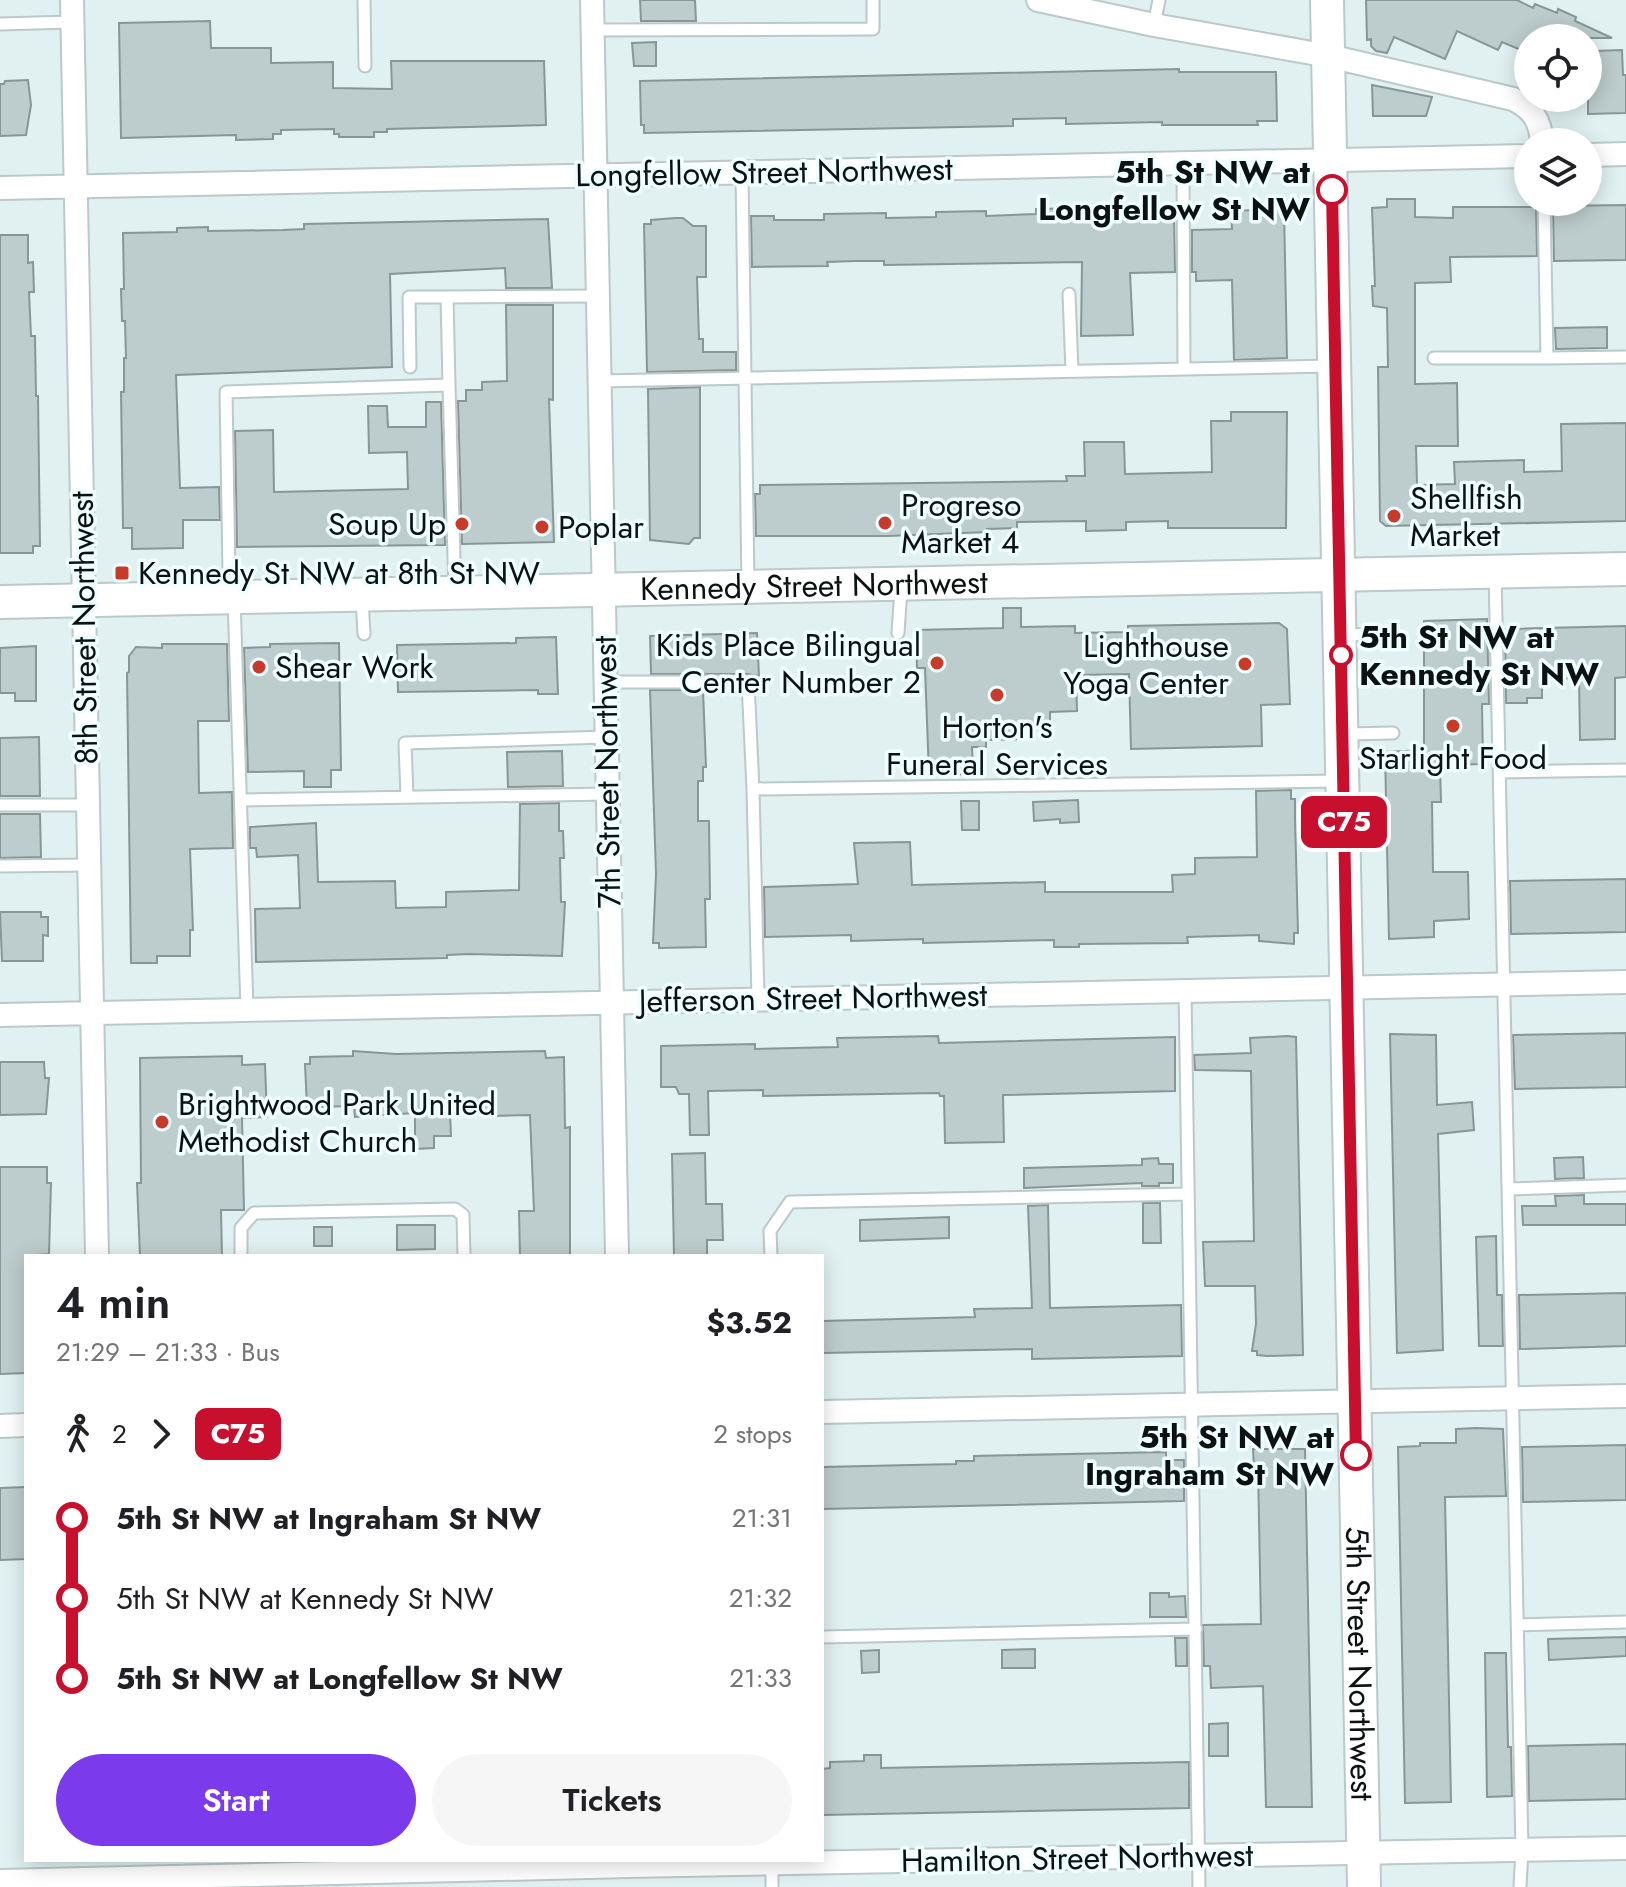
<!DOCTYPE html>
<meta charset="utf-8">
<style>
body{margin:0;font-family:Jost,sans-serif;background:#f6f6f6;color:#202124;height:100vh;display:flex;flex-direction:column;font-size:30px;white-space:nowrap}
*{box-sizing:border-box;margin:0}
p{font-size:26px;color:#757577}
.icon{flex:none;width:44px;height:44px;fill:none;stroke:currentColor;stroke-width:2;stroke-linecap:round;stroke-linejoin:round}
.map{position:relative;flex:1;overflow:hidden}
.panel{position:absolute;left:24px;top:1254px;width:800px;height:608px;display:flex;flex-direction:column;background:#fff;border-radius:0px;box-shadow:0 4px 20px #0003}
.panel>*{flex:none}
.badge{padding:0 16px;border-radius:12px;font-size:28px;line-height:52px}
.fabs{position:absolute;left:1514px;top:24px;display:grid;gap:16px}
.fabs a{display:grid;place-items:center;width:88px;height:88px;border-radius:50%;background:#fff;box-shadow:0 4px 20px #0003;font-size:40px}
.map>.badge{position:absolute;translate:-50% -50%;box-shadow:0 0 0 4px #fff}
.legs{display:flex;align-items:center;gap:12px;height:88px;padding:0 32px;font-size:26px}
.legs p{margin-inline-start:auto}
.headline{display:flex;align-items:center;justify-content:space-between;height:136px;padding:0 32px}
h1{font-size:44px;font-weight:600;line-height:60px}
.action{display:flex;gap:16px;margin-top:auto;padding:16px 32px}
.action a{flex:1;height:92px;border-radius:48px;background:#7c3aed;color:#fff;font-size:32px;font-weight:600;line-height:92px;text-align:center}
.action a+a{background:#f6f6f6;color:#202124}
ul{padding:0 32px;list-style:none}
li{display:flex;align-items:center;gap:28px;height:80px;font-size:30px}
li i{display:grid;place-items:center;width:12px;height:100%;margin:0 10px;background:currentColor}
li i::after{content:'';width:20px;height:20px;margin:-10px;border:6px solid;border-radius:50%;background:#fff}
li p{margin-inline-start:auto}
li:first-child i{background:linear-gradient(#0000 50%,currentColor 0)}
li:last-child i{background:linear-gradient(currentColor 50%,#0000 0)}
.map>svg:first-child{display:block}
.building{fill:#bdcccc;stroke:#889696;stroke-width:2}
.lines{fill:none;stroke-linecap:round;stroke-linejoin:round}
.lane-casing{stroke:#bac9c9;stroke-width:15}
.street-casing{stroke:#bac9c9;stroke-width:26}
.secondary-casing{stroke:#bac9c9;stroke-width:36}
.lane{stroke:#fff;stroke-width:11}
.street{stroke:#fff;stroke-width:22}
.secondary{stroke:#fff;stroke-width:32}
.line-1-casing{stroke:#fff;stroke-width:18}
.line-1{stroke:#c8102e;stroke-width:12}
.stop-1-dot{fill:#fff;stroke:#c8102e;stroke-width:4}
.poi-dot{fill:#c83b2b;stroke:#effefe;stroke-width:3}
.labels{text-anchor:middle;stroke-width:7;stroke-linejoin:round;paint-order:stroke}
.street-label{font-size:32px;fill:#0c1212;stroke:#effefe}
.stop-label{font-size:32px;font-weight:bold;fill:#0c1212;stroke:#effefe;text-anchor:end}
.poi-label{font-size:32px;fill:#0c1212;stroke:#effefe;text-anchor:start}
</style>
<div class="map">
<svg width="1626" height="1887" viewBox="0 0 1626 1887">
<rect width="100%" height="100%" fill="#e1f1f1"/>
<!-- building -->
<path class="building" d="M640,0H695L696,21H641Z
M1366,0H1517L1533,8L1535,4L1557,13L1558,9L1576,17L1575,21L1612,38H1528V53L1502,42L1498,50L1457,31L1445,59L1394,37L1387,53L1376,51L1371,46V39L1367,40Z
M210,21L211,48H271V63L333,62V88L392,89L391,61H544L546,125L387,129V132H374V137H339V134H334V129L281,130V134H273V139L236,140V135L121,138L119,23Z
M656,42V66H634L632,43Z
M1622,50L1623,75H1626V113L1588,114V75L1596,76L1595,51Z
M1179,69V72H1276L1277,121H1257L1258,125H1162V122L1066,124V118L1013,119V126L644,133V125H641L640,81Z
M28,80L31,105L26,135L0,136V84H4L5,81Z
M1372,85L1432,97L1426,116H1373Z
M1387,199H1415V217L1453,218V207H1536L1537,256L1450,257L1451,282L1415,283V384L1457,383L1458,446H1416L1417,485L1455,484L1454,462L1524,460V472L1562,471L1561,424L1626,423V521L1386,526L1380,521L1378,367H1388L1387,308L1373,306L1372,286H1375L1372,208L1387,207Z
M1626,205V260L1554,261L1553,206Z
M1140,207L1143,216L1174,215L1175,272L1130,273L1133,335L1081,336L1082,262L884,265V261H855L827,262L828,266L752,267L751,216H774V220H824V214L886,213V218L936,217V212L986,211V216L1036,214V209Z
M1284,209L1287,358L1234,360L1232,280L1196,281V272H1192V230L1232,229L1231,211Z
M675,218H683L693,226H706V277H697L699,339H703V352H736V370L647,372L644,224H651V220Z
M548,219L552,288H506L505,268L390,274L392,367L176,375L180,488L219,487L220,520H183V548L132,549V528H123L121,392H124V358H126L125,321H122L121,289H124L123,233L177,232V228L208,227V231L283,230L304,229V224Z
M0,235H28V263L33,262L34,292H29L31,336H35L36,396H38L40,546H33V553H0Z
M506,305H553V400L549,399L554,542L462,544L458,401H466V390H482V382L507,381Z
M1607,327V348L1556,349L1555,328Z
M700,387V538H694L689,544L650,540L648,389Z
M426,402H441L445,545L237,547L235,431L273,430L274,492L408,489L407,452L369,453L368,406H387L388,427H426Z
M1231,412H1287L1286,528H1168V521L1126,522V530L1086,531V521L1017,522V528L987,529V532L888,536H756L755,494H760V485L1067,481L1066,476H1085L1084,442H1124L1125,474L1212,472L1211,421H1231Z
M1003,608H1021V627L1075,626V633L1128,632V626L1279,623L1287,629L1290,704L1261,705L1262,746L1131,749L1129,674L1076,675L1077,711L1050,712V722L1024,723L1025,739L986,740V747H972L973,774L929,775L925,668H917L916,630L1003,628Z
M1487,619L1489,704H1482L1483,764L1440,765L1441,802H1432L1433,872H1468L1469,919L1434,921V937L1389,939L1385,752L1424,750V621Z
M1626,626V677L1615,678V739L1580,740L1579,678L1542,679V698H1527V703H1506L1505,629Z
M757,633L759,676L748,674H651L650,636Z
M556,637L558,694H538V690L398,692L397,645L516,643V638Z
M339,643L341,770H331V787H304V771L248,772L244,648L270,647V644Z
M162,644H227L229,721H198L199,793L232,792L233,848L190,849L193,930H190V956H157V963H131L127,673L129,672V656L136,647L162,648Z
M36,646V701H15V693H0V648Z
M650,690H703L706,767H703V781H698V821H709L710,899H705L706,947L659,948V943H653L656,874Z
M39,737L40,796H0V738Z
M562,751L563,786L508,787L507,752Z
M1291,790V799H1295V818L1298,933H1294V944L1259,941V935L1187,937L1188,943L1079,944V947H1054V940L923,943V939L851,941V935L765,937L764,887L858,884L854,843L910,842L912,885L1045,882V892H1173L1172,875L1195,874V858L1257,857L1256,791Z
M1078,800L1079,822L1060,823V819L1034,821L1033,802Z
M961,801H979V830H962Z
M559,803V831H563L564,858H560L561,902H565L562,956L469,954L447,955V958L256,962L255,909L300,908L298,855L257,857L256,848H250V827L316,823L318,882L395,881L396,908L446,907V892L519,890L520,804Z
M0,814H40L41,857L0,858Z
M1626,879V932L1511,934L1510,881Z
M0,912H41V917H48V936L43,935V961H2Z
M1626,1033V1087L1515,1089L1513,1035Z
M1390,1034L1436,1035L1437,1105L1472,1102L1474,1130L1438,1134L1443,1350L1397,1353Z
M938,1036L939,1043L1175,1037V1091L1003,1095L1004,1142L945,1143L944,1096H940L939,1093L763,1096V1090L708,1091L709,1135H690L689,1094H679L676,1087H661V1046L755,1044V1049L838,1047L837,1038Z
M1287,1036L1296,1037L1303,1355L1267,1356L1257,1355V1351H1252L1256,1324L1255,1286H1205L1203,1242L1254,1241L1251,1071L1195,1070L1194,1055L1251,1053L1250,1038Z
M353,1051L396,1054L545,1051L546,1058L564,1057L565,1128L570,1127V1256H520L519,1211H534L530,1115L492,1116V1112H450L451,1136H434V1148L415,1149V1113L355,1117L354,1106L307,1107L305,1064H310V1057L353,1056Z
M242,1056V1065L265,1064L267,1117L242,1118L244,1210H221L222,1256H140L137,1183H141L140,1058Z
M0,1062H44L45,1078H49L46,1114L0,1115Z
M705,1153L706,1204H722L723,1240H707V1256H674L672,1154Z
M1583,1157L1584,1178L1555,1179L1554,1158Z
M1158,1158L1159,1164H1173V1183H1159V1186H1142V1183L1024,1188V1168L1142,1165V1159Z
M0,1167H47V1183H51L49,1254L26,1256V1373L0,1374Z
M1584,1195V1204H1626V1225H1523L1522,1206H1556L1555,1196Z
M1143,1203H1160L1161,1243H1143Z
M1048,1205L1050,1308L1181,1305L1182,1356L1032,1359V1349L822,1353V1321L975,1317L974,1309L1032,1308L1028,1206Z
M949,1217V1238L860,1241V1220Z
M397,1225H435V1249L397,1250Z
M314,1227H332V1246H314Z
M1496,1236L1497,1295H1502L1503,1346H1479L1476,1237Z
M1626,1293V1346L1520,1349L1519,1295Z
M1476,1428L1503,1429L1506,1496L1445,1497L1451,1802L1405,1803L1398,1447L1420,1446V1443H1456V1429Z
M1626,1445V1500L1523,1502L1522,1447Z
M1253,1449H1305L1312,1807H1266L1263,1686L1211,1688L1210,1666H1204L1203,1625L1261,1624L1258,1468H1254Z
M1166,1452V1460H1184V1501L822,1509V1467L956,1464V1461H974V1456Z
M26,1487V1559L0,1560V1488Z
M1150,1593H1169V1597L1185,1596L1186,1617H1150Z
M1626,1637V1656L1549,1660L1548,1639Z
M1175,1638H1187V1666H1176Z
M1035,1649V1668H1002V1650Z
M879,1650V1672L862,1673L861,1651Z
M1485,1653H1506L1508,1747H1511L1512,1796L1487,1797Z
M1228,1723V1756H1209V1724Z
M1626,1744V1799L1529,1801L1528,1746Z
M864,1755H881V1768L1189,1762V1808L822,1815V1769L830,1768V1762L864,1761Z"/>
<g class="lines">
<defs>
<path id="lane" d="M364,0L365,66
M0,24L72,22
M1154,25L1159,0
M593,30L873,29V0
M1183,164L1184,369
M742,173L748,586
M1544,202L1547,358L1626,357
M1069,294L1072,371
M1434,358H1547
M410,367L409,297H447
M600,381L1331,366
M449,385L455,592
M1495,573L1522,1849L1520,1887
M362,599L364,634
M898,633L901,588
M1341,635L1393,634
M605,682H748L753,789
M1346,734L1393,733
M1500,772L1626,770
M407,797L405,743L607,737
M241,800L608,794
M0,805H87
M0,866L89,865
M1185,991L1199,1887
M758,999L753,789L1339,781
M247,1010L234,597L229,573L226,392L449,385L447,297L598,296
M1508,1189L1626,1185
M241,1256V1228L254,1213L455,1209L463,1215L464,1256
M771,1256L770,1231L790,1202L1188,1194
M1518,1625L1626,1622
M822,1637L1196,1629
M772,1863V1887"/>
<path id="street" d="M72,0L97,1256
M592,0L617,1256
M1038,0L1154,25L1329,56L1513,99C1533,109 1540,120 1542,142
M1588,155L1626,154
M0,188L1528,156
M0,1015L1626,982
M822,1412L1626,1396
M0,1426L26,1425
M0,1881L629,1866L1626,1848"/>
<g id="secondary">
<path id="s1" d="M1327,0L1364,1887"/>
<path id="s2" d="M0,602L1626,569"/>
</g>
</defs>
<!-- lane casing -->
<use href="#lane" class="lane-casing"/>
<!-- street casing -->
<use href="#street" class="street-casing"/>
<!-- secondary casing -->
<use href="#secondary" class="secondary-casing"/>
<!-- lane -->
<use href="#lane" class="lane"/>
<!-- street -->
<use href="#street" class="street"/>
<!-- secondary -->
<use href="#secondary" class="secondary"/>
</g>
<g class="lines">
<defs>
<path id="line-1" d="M1332,190L1356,1455"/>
</defs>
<!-- line-1 casing -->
<use href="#line-1" class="line-1-casing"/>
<!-- line-1 -->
<use href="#line-1" class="line-1"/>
</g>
<!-- markers -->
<g class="stop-1-dot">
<circle cx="1332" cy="190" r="14"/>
<circle cx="1341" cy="655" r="10"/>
<circle cx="1356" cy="1455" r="14"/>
</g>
<g class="poi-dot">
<circle cx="1394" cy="516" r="8"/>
<circle cx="885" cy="523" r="8"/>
<circle cx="462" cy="524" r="8"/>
<circle cx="542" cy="527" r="8"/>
<rect x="114" y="565" width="16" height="16" rx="4"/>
<circle cx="937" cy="663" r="8"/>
<circle cx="1245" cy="664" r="8"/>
<circle cx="259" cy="667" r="8"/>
<circle cx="997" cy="695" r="8"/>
<circle cx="1453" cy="726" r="8"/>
<circle cx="162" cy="1122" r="8"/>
</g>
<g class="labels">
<!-- street labels -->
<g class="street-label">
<text transform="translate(764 172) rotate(-1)" y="11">Longfellow Street Northwest</text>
<text dy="11" stroke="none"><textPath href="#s2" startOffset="814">Kennedy Street Northwest</textPath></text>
<text transform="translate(84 628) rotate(-91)" y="11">8th Street Northwest</text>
<text transform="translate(607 772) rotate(-91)" y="11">7th Street Northwest</text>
<text transform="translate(813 998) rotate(-1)" y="11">Jefferson Street Northwest</text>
<text dy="11" stroke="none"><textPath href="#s1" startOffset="1664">5th Street Northwest</textPath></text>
<text transform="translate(1077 1858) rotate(-1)" y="11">Hamilton Street Northwest</text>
</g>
<!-- stop labels -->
<g class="stop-label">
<text x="1310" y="183">5th St NW at<tspan x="1310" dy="37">Longfellow St NW</tspan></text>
<text x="1359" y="648" text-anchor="start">5th St NW at<tspan x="1359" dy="37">Kennedy St NW</tspan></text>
<text x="1334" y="1448">5th St NW at<tspan x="1334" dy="37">Ingraham St NW</tspan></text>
</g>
<!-- poi labels -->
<g class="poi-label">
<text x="1410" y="509">Shellfish<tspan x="1410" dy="37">Market</tspan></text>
<text x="901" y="516">Progreso<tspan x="901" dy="37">Market 4</tspan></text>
<text x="446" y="535" text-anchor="end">Soup Up</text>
<text x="558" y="538">Poplar</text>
<text x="138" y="584">Kennedy St NW at 8th St NW</text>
<text x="921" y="656" text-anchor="end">Kids Place Bilingual<tspan x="921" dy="37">Center Number 2</tspan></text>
<text x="1229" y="657" text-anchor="end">Lighthouse<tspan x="1229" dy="37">Yoga Center</tspan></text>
<text x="275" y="678">Shear Work</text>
<text x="997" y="738" text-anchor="middle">Horton's<tspan x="997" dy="37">Funeral Services</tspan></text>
<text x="1453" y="769" text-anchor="middle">Starlight Food</text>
<text x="178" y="1115">Brightwood Park United<tspan x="178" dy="37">Methodist Church</tspan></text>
</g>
</g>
</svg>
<div class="fabs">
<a><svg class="icon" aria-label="locate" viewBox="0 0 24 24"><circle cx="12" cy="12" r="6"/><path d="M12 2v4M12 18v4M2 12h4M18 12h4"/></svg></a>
<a><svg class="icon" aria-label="layers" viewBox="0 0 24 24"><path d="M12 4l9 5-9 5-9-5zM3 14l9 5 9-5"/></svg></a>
</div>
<b class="badge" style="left:1344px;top:822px;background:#c8102e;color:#fff">C75</b>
<section class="panel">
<div class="headline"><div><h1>4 min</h1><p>21:29 – 21:33 · Bus</p></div><b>$3.52</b></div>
<div class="legs"><svg class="icon" aria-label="walk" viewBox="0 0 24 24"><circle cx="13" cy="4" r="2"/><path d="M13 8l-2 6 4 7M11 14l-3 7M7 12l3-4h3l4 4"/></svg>2<svg class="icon" aria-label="forward" viewBox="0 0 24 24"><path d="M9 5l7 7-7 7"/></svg><b class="badge" style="background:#c8102e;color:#fff">C75</b><p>2 stops</p></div>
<ul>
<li><i style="color:#c8102e"></i><b>5th St NW at Ingraham St NW</b><p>21:31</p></li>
<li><i style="color:#c8102e"></i><span>5th St NW at Kennedy St NW</span><p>21:32</p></li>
<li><i style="color:#c8102e"></i><b>5th St NW at Longfellow St NW</b><p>21:33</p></li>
</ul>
<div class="action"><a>Start</a><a>Tickets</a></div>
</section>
</div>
